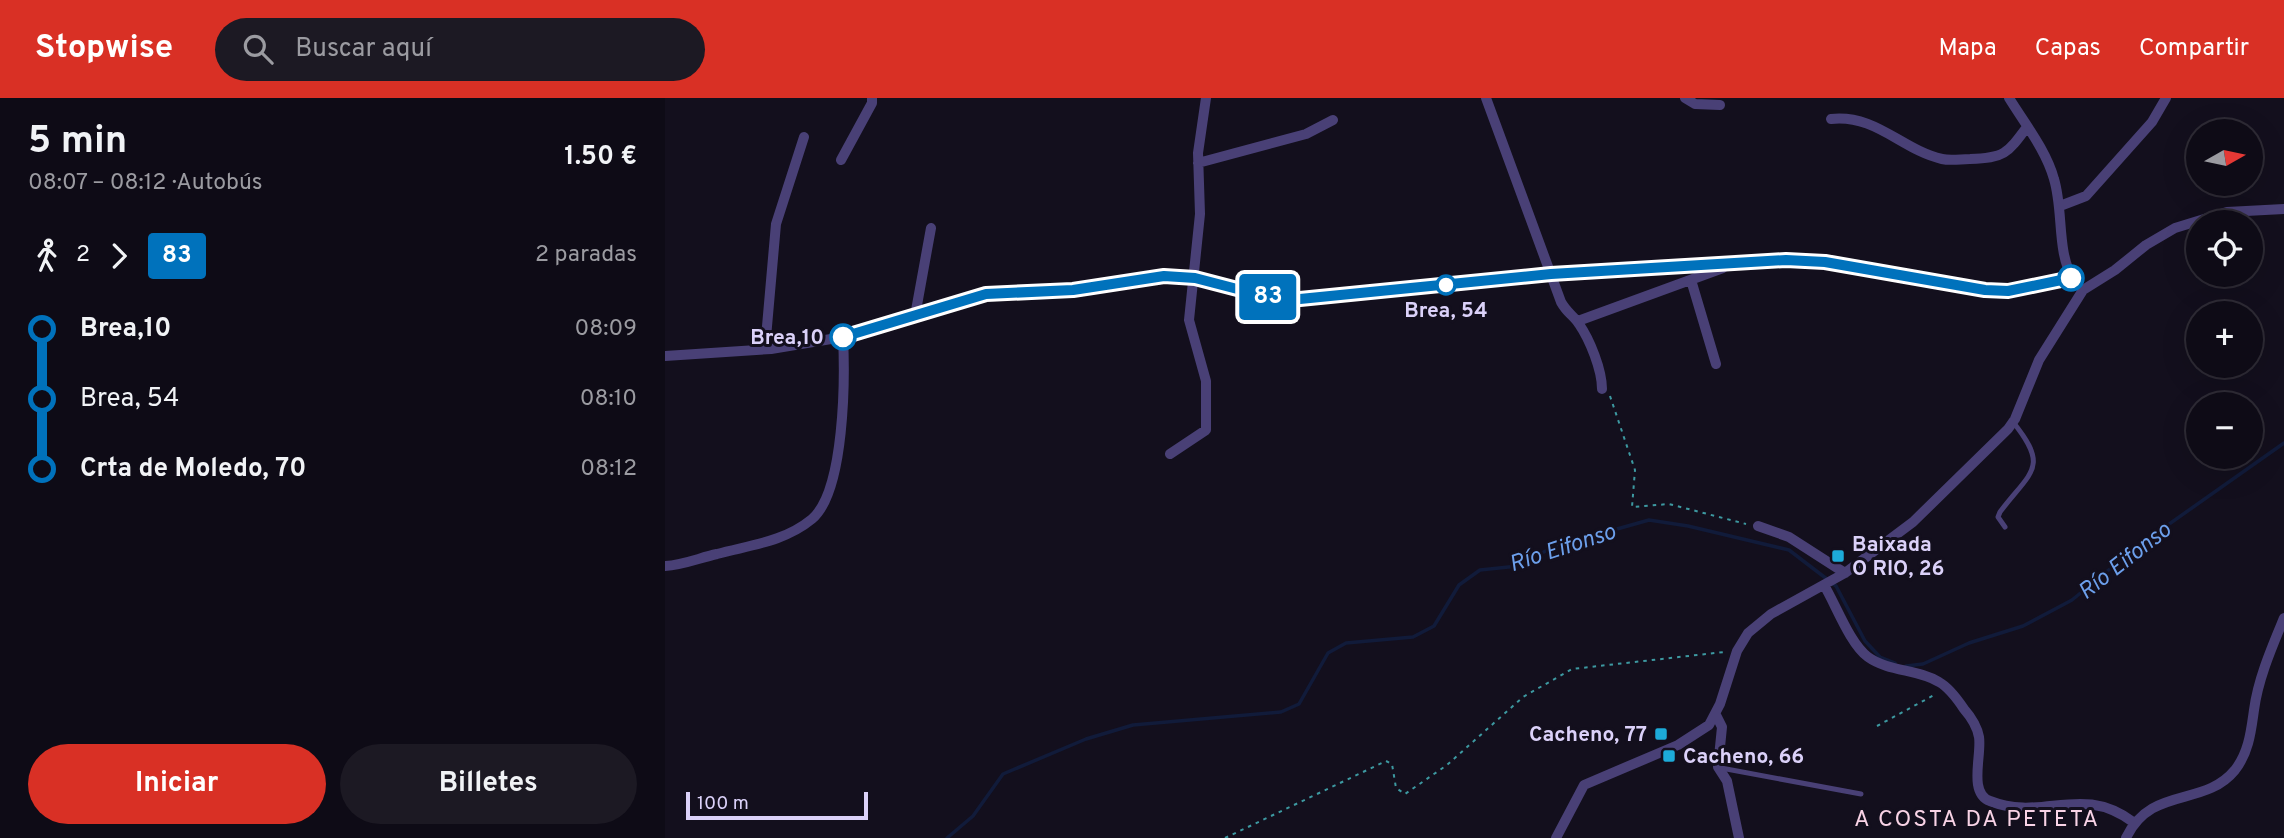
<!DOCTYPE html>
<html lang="es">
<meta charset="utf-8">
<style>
body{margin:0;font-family:Overpass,sans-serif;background:#1c1923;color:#f1f3f6;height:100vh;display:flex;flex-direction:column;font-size:26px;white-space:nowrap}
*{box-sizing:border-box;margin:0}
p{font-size:23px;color:#9b9ba1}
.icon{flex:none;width:38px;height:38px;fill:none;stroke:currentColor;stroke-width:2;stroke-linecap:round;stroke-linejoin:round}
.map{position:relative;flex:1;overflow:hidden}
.details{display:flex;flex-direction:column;background:#0e0b16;width:665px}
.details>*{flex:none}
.badge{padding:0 14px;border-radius:5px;font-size:24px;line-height:46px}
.needle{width:46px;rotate:81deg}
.fabs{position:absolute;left:1521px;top:21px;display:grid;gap:14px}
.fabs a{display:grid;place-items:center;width:77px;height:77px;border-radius:50%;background:#0e0b16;box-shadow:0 7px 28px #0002,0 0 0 2px #2e2b35;font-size:35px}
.scale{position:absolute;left:21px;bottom:18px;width:182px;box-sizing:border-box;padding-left:7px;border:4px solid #dbd1f9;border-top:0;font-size:19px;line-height:24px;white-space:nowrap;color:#dbd1f9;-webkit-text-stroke:5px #130f1d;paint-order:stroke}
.map>.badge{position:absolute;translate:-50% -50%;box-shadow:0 0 0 4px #fff}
.legs{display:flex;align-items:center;gap:10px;height:77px;padding:0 28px;font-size:23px}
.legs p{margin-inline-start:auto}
.summary{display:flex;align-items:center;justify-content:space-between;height:119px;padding:0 28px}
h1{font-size:38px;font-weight:700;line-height:52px}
.button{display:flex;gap:14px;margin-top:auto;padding:14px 28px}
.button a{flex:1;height:80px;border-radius:42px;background:#d93025;color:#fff;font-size:28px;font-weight:700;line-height:80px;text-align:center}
.button a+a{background:#1c1923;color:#f1f3f6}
ul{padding:0 28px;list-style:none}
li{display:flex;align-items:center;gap:24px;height:70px;font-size:26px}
li i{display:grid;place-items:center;width:10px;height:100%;margin:0 9px;background:currentColor}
li i::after{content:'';width:18px;height:18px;margin:-9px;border:5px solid;border-radius:50%;background:#0e0b16}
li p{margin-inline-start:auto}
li:first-child i{background:linear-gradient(#0000 50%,currentColor 0)}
li:last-child i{background:linear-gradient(currentColor 50%,#0000 0)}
header{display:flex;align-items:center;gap:42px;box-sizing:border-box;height:98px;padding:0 35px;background:#d93025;color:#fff}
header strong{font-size:33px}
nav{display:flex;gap:38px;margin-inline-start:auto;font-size:24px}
.search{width:490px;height:63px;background:#1c1923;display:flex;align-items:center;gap:18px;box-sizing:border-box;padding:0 24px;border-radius:38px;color:#9b9ba1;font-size:26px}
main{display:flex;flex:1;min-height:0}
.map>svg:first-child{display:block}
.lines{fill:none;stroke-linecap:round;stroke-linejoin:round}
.stream{stroke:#111b3a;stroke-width:3.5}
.path{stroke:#3d99a1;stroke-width:2;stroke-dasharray:3.5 5;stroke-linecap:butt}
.service{stroke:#494076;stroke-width:5}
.minor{stroke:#494076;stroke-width:10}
.line-1-casing{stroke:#fff;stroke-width:16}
.line-1{stroke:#0072bc;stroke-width:10}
.stop-1-dot{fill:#fff;stroke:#0072bc;stroke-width:3.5}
.poi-dot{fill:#1dabd9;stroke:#130f1d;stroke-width:2.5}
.labels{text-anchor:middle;stroke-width:6;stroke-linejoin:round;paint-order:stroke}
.stop-label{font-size:21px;font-weight:bold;fill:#dbd1f9;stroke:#130f1d}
.poi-label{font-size:21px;font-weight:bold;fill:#dbd1f9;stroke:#130f1d;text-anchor:start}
.water-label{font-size:23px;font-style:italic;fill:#6c9feb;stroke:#130f1d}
.neighbourhood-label{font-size:23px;letter-spacing:2px;fill:#f9d3e6;stroke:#130f1d}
</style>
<header>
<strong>Stopwise</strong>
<div class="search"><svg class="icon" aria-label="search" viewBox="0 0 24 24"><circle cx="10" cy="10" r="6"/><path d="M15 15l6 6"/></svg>Buscar aquí</div>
<nav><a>Mapa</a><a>Capas</a><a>Compartir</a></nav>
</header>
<main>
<section class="details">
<div class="summary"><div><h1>5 min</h1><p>08:07 – 08:12 · Autobús</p></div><b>1.50 €</b></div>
<div class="legs"><svg class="icon" aria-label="walk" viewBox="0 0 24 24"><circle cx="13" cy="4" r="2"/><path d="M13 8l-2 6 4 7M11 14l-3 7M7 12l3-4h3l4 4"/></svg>2<svg class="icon" aria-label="forward" viewBox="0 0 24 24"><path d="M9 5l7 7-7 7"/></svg><b class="badge" style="background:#0072bc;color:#fff">83</b><p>2 paradas</p></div>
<ul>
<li><i style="color:#0072bc"></i><b>Brea,10</b><p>08:09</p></li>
<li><i style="color:#0072bc"></i><span>Brea, 54</span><p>08:10</p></li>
<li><i style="color:#0072bc"></i><b>Crta de Moledo, 70</b><p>08:12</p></li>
</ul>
<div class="button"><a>Iniciar</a><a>Billetes</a></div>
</section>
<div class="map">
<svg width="1619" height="740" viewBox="0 0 1619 740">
<rect width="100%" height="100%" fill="#130f1d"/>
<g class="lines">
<!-- stream -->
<path class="stream" d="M1241,568L1258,566L1304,545L1358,528L1407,502L1473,448L1619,345
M282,740L308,718L338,676L421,641L468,627L616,614L634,606L663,555L681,545L748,539L769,528L794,487L815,472L853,468L888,449L984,422L1023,428L1124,452L1171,488L1200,543L1215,559L1230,565"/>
<!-- path -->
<path class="path" d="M945,298L970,372L967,409L1004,406L1081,426
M1212,628L1271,596
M560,740L721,663L727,666L731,690L740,696L782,667L858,599L907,571L1059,554"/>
<!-- service -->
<path class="service" d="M1340,429L1333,419L1335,414C1366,373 1385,370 1348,324
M1056,670L1196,696"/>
<!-- minor -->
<path class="minor" d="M821,0L896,204C902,215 909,218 914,226C925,242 937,272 937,291
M1020,0L1030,6L1055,7
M1344,0C1360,26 1381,52 1389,81C1399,114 1391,154 1409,183
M1166,21C1211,16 1237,52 1277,61C1286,63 1296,61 1305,61C1339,60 1342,56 1362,29
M176,62L207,5V0
M533,65L641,36L668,22
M1395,108L1421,98L1487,24L1501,0
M1026,182L1051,266
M250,218L266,130
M913,223L1058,170
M100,251L111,126L139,39
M0,258L106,251L178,239L321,196L408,192L499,178L530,180L603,199L635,201L886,176L1121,162L1160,164L1320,193H1343L1406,180
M505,356L541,332V283L524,222L535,116L533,55L541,0
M1093,428L1124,439L1180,475
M0,468C18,467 34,460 52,456C85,447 119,444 147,421C180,393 180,280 178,239
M1159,487C1171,507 1185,546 1203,559C1224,574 1253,571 1274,584C1283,589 1293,602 1299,611C1306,619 1312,628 1314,639C1317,657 1303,695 1325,703C1378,724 1416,685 1468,724
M1051,617L1057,629L1053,669L1062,683L1074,740
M891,740L919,687L1013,647L1044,627L1055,606L1072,553L1083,535L1106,516L1180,475L1248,424L1343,331L1350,321L1374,262L1418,192L1450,172L1481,147L1510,130L1562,114L1619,111
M1461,740C1486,687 1539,710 1570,672C1584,654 1586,633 1589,612C1593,581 1607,549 1619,520"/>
</g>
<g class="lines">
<defs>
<path id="line-1" d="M178,239L321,196L408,192L499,178L530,180L603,199L635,201L886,176L1121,162L1160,164L1320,192L1343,193L1406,180"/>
</defs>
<!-- line-1 casing -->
<use href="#line-1" class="line-1-casing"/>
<!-- line-1 -->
<use href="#line-1" class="line-1"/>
</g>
<!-- markers -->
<g class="stop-1-dot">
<circle cx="1406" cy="180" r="12"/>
<circle cx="781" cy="187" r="9"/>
<circle cx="178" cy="239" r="12"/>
</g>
<g class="poi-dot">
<rect x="1166" y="451" width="14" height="14" rx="3.5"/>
<rect x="989" y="629" width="14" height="14" rx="3.5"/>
<rect x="997" y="651" width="14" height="14" rx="3.5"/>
</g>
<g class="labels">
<!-- stop labels -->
<g class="stop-label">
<text x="781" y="219">Brea, 54</text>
<text x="159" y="246" text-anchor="end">Brea,10</text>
</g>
<!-- poi labels -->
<g class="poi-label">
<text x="1187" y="453">Baixada<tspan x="1187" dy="24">O RIO, 26</tspan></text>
<text x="982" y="643" text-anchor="end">Cacheno, 77</text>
<text x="1018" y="665">Cacheno, 66</text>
</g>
<!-- water labels -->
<g class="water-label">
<text transform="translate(897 449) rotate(-18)" y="8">Río Eifonso</text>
<text transform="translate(1459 462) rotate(-38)" y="8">Río Eifonso</text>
</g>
<!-- neighbourhood labels -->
<g class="neighbourhood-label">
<text x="1312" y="728">A COSTA DA PETETA</text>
</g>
</g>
</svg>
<div class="fabs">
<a><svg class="needle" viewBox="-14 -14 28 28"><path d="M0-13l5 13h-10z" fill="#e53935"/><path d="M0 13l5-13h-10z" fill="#9b9ba1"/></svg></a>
<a><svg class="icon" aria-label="locate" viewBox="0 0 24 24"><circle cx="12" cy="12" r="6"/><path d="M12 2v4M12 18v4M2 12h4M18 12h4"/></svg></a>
<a>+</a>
<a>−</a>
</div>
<div class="scale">100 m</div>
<b class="badge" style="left:603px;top:199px;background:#0072bc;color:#fff">83</b>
</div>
</main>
